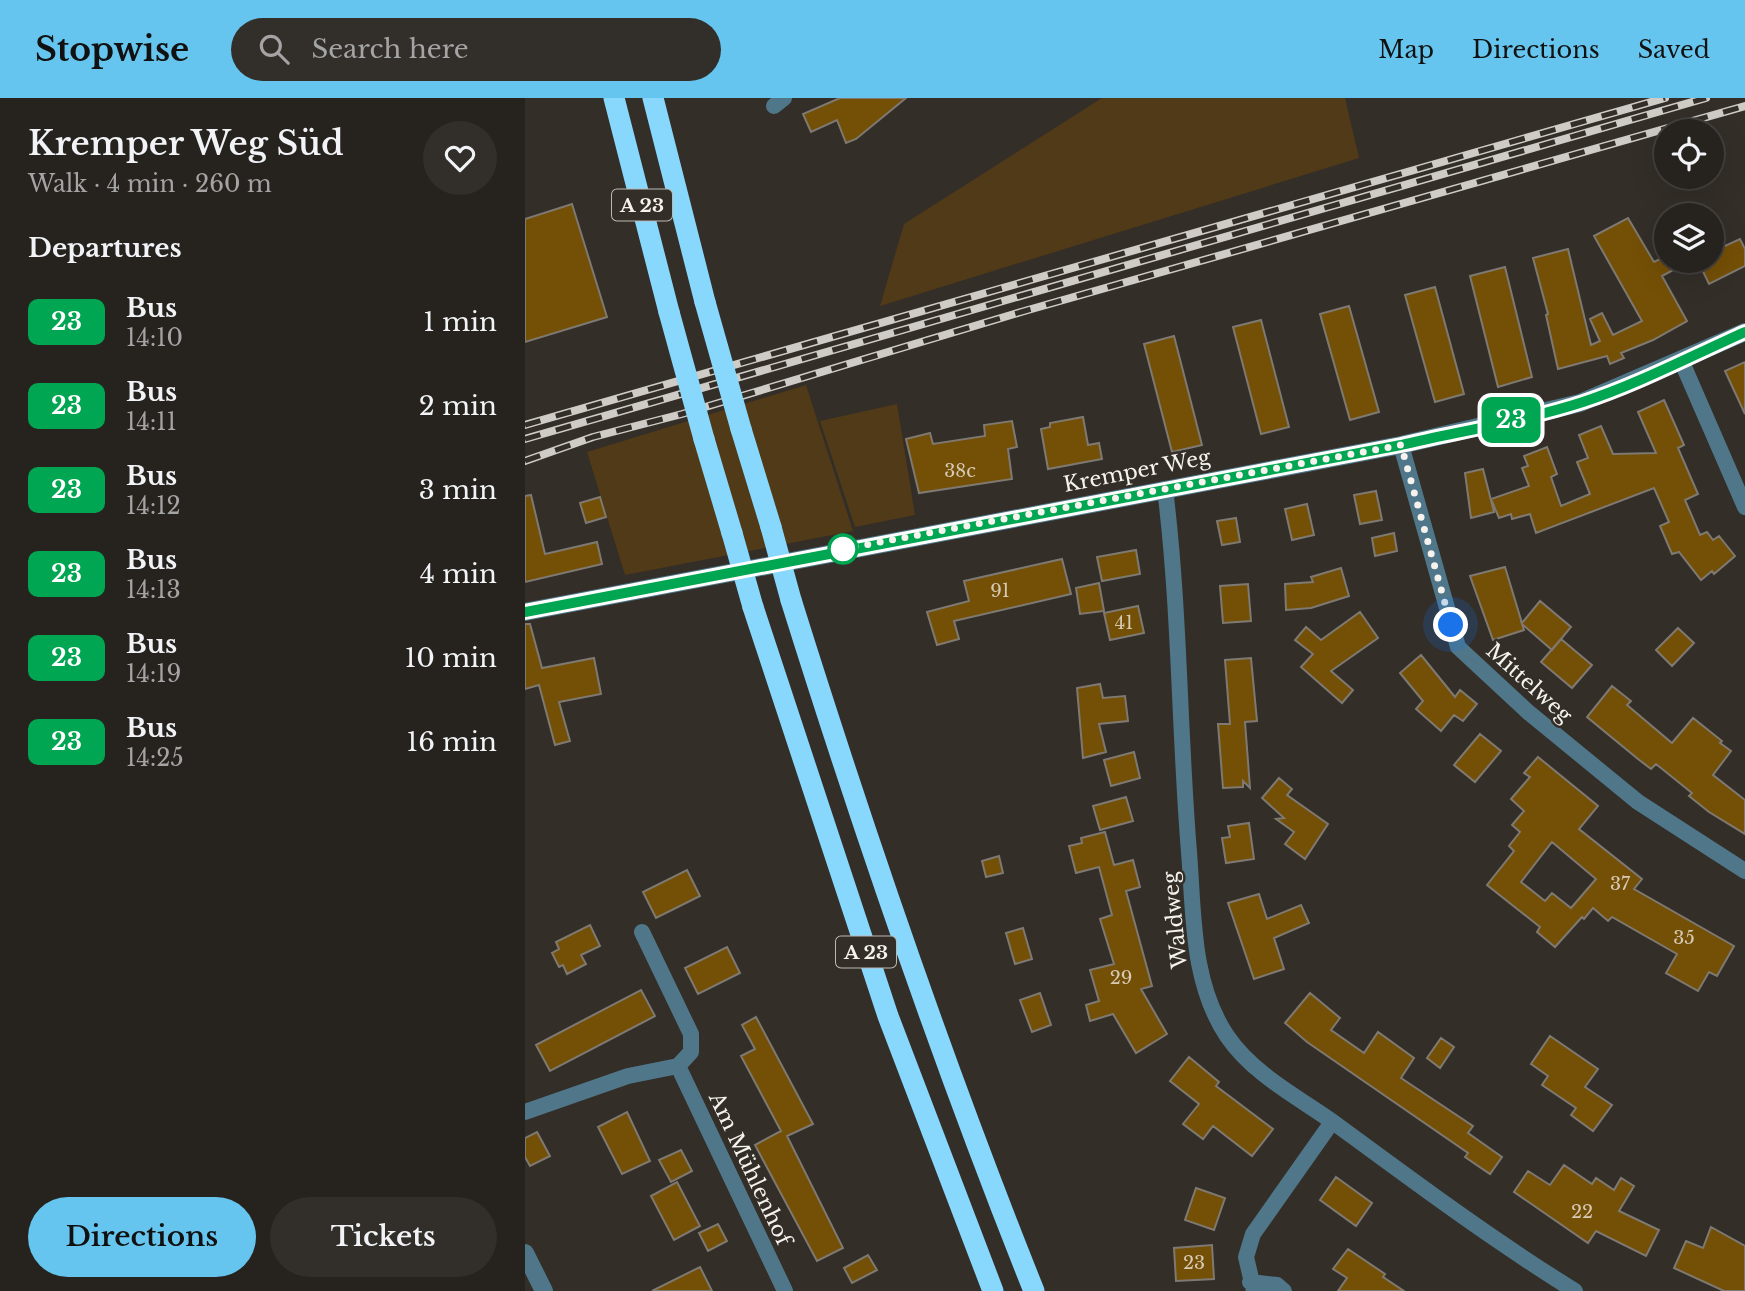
<!DOCTYPE html>
<meta charset="utf-8">
<style>
body{margin:0;font-family:"Libre Baskerville",serif;background:#322f2b;color:#f1f3f6;height:100vh;display:flex;flex-direction:column;font-size:26px;white-space:nowrap}
*{box-sizing:border-box;margin:0}
p{font-size:23px;color:#a4a4a4}
.icon{flex:none;width:38px;height:38px;fill:none;stroke:currentColor;stroke-width:2;stroke-linecap:round;stroke-linejoin:round}
.map{position:relative;flex:1;overflow:hidden}
.side{display:flex;flex-direction:column;background:#26221e;width:525px}
.side>*{flex:none}
.badge{padding:0 14px;border-radius:10px;font-size:24px;line-height:46px}
.fabs{position:absolute;left:1129px;top:21px;display:grid;gap:14px}
.fabs a{display:grid;place-items:center;width:70px;height:70px;border-radius:50%;background:#26221e;box-shadow:0 7px 28px #0002,0 0 0 2px #423f3c;font-size:35px}
.you{position:absolute;width:35px;height:35px;margin:-18px;border:5px solid #fff;border-radius:50%;background:#1a73e8;box-shadow:0 0 0 10px #1a73e833}
.map>.badge{position:absolute;translate:-50% -50%;box-shadow:0 0 0 4px #fff}
h2{padding:0 28px;font-size:26px;line-height:63px}
.round{display:grid;place-items:center;flex:none;width:74px;height:74px;border-radius:37px;background:#322f2b}
.head{display:flex;align-items:center;justify-content:space-between;height:119px;padding:0 28px}
h1{font-size:33px;font-weight:600;line-height:52px}
.action{display:flex;gap:14px;margin-top:auto;padding:14px 28px}
.action a{flex:1;height:80px;border-radius:42px;background:#65c5ee;color:#111;font-size:28px;font-weight:600;line-height:80px;text-align:center}
.action a+a{background:#322f2b;color:#f1f3f6}
ul{padding:0;list-style:none}
li{display:flex;align-items:center;gap:21px;height:84px;padding:0 28px}
li div{flex:1}
li b{display:block;font-size:26px}
li em{font-style:normal}
li .badge{min-width:77px;font-weight:700;text-align:center}
header{display:flex;align-items:center;gap:42px;box-sizing:border-box;height:98px;padding:0 35px;background:#65c5ee;color:#111}
header strong{font-size:33px}
nav{display:flex;gap:38px;margin-inline-start:auto;font-size:24px}
.search{width:490px;height:63px;background:#322f2b;display:flex;align-items:center;gap:18px;box-sizing:border-box;padding:0 24px;border-radius:38px;color:#a4a4a4;font-size:26px}
main{display:flex;flex:1;min-height:0}
.map>svg:first-child{display:block}
.green{fill:#513a17}
.building{fill:#744f06;stroke:#7e7971;stroke-width:2;fill-rule:evenodd}
.lines{fill:none;stroke-linecap:round;stroke-linejoin:round}
.minor{stroke:#4f7789;stroke-width:16}
.tertiary{stroke:#4f7789;stroke-width:18}
.motorway{stroke:#88d7fc;stroke-width:21}
.rail-casing{stroke:#cfcbc7;stroke-width:8}
.rail{stroke:#332e28;stroke-width:5;stroke-dasharray:16;stroke-linecap:butt}
.motorway-bridge{stroke:#88d7fc;stroke-width:21}
.line-casing{stroke:#fff;stroke-width:16}
.line{stroke:#00a651;stroke-width:10}
.walk{stroke:#f6f3ef;stroke-width:7;stroke-dasharray:0 12.6}
.stop-dot{fill:#fff;stroke:#00a651;stroke-width:3.5}
.labels{text-anchor:middle;stroke-width:5;stroke-linejoin:round;paint-order:stroke}
.number-label{font-size:18px;fill:#d6cab5}
.shield{fill:#332e28;stroke:#bcb8b3;stroke-width:2}
.shield-label{font-size:19px;font-weight:bold;fill:#f6f3ef}
.street-label{font-size:21px;fill:#f6f3ef;stroke:#332e28}
</style>
<header>
<strong>Stopwise</strong>
<div class="search"><svg class="icon" aria-label="search" viewBox="0 0 24 24"><circle cx="10" cy="10" r="6"/><path d="M15 15l6 6"/></svg>Search here</div>
<nav><a>Map</a><a>Directions</a><a>Saved</a></nav>
</header>
<main>
<section class="side">
<div class="head"><div><h1>Kremper Weg Süd</h1><p>Walk · 4 min · 260 m</p></div><a class="round"><svg class="icon" aria-label="heart" viewBox="0 0 24 24"><path d="M12 20l-8-8c-3-5 5-10 8-4 3-6 11-1 8 4z"/></svg></a></div>
<h2>Departures</h2>
<ul>
<li><span class="badge" style="background:#00a651;color:#fff">23</span><div><b>Bus</b><p>14:10</p></div><em>1 min</em></li>
<li><span class="badge" style="background:#00a651;color:#fff">23</span><div><b>Bus</b><p>14:11</p></div><em>2 min</em></li>
<li><span class="badge" style="background:#00a651;color:#fff">23</span><div><b>Bus</b><p>14:12</p></div><em>3 min</em></li>
<li><span class="badge" style="background:#00a651;color:#fff">23</span><div><b>Bus</b><p>14:13</p></div><em>4 min</em></li>
<li><span class="badge" style="background:#00a651;color:#fff">23</span><div><b>Bus</b><p>14:19</p></div><em>10 min</em></li>
<li><span class="badge" style="background:#00a651;color:#fff">23</span><div><b>Bus</b><p>14:25</p></div><em>16 min</em></li>
</ul>
<div class="action"><a>Directions</a><a>Tickets</a></div>
</section>
<div class="map">
<svg width="1220" height="1193" viewBox="0 0 1220 1193">
<rect width="100%" height="100%" fill="#332e28"/>
<!-- green -->
<path class="green" d="M577,0H820L834,60L355,208L379,126Z
M281,287L328,433L100,477L62,354Z
M372,306L390,417L330,429L295,323Z"/>
<!-- building -->
<path class="building" d="M315,0H381L331,41L321,45L312,22L286,34L278,16Z
M47,106L82,219L0,244V121Z
M1103,120L1129,164L1141,158V163H1165L1137,178L1162,223L1128,242L1096,255L1099,260L1085,266L1082,258L1033,271L1021,217L1023,216L1008,160L1043,151L1066,247L1075,243L1065,221L1077,215L1088,237L1117,223L1069,138Z
M1186,123L1200,148L1215,141L1220,151V168L1184,186L1173,163H1186Z
M980,169L1007,279L973,289L945,178Z
M910,189L939,296L910,304L880,197Z
M824,208L854,314L825,322L795,216Z
M736,222L764,329L736,336L708,229Z
M649,238L677,347L647,354L619,246Z
M1220,264V316L1200,273Z
M1139,302L1159,347L1153,350L1173,396L1160,402L1175,437L1182,434L1188,442L1194,438L1210,458L1189,476L1187,473L1176,482L1154,454L1147,456L1135,428L1144,424L1129,390L1011,435L1005,416L987,421L986,416L974,420L966,401L1004,388L997,370L1003,368L999,358L1022,349L1032,376L1026,379L1036,408L1065,396L1052,364L1063,360L1054,337L1076,328L1088,356L1131,355L1113,314Z
M558,319L563,347L574,345L577,361L523,371L516,331L525,329V325Z
M487,323L492,349L483,351L487,381L394,395L381,341L405,335L408,346L460,338L459,327Z
M958,371L969,414L946,420L940,375Z
M851,393L857,422L835,426L829,397Z
M6,397L20,456L72,444L77,466L0,484V398Z
M75,399L81,419L61,425L55,405Z
M782,406L789,437L767,442L760,411Z
M711,420L715,444L697,447L692,423Z
M869,435L872,453L850,458L847,440Z
M611,452L615,476L577,483L572,459Z
M537,461L546,496L429,523L434,541L412,547L402,514L444,503L439,483Z
M980,469L997,525L1015,503L1046,529L1027,552L997,526L999,532L968,542L945,478Z
M816,470L824,498L786,510L761,512L760,486L788,484L786,479Z
M574,485L579,513L555,516L551,490Z
M723,486L726,523L698,525L695,488Z
M613,508L619,535L585,542L579,515Z
M835,514L853,540L806,573L828,592L817,605L776,569L788,556L770,542L781,529L796,542Z
M0,526H5L17,570L69,560L76,596L34,604L45,643L30,647L14,587L0,591Z
M1153,530L1169,545L1147,568L1131,552Z
M1036,541L1067,567L1047,590L1016,564Z
M896,557L930,599L935,592L952,606L938,623L929,617L916,633L891,611L898,603L875,575Z
M726,560L732,623L720,624L725,690L718,683V689L698,690L693,626H705L700,562Z
M575,586L578,600L600,598L603,623L574,626L581,654L558,660L552,590Z
M1087,588L1106,603L1102,607L1147,645L1168,620L1197,643L1195,645L1206,653L1188,677L1220,702V736L1184,714L1164,698L1167,695L1131,666L1126,671L1113,661L1062,619Z
M955,636L976,653L950,684L929,667Z
M609,654L615,680L586,688L579,662Z
M1013,659L1073,708L1054,731L1117,781L1109,791L1209,848L1192,878L1184,874L1173,893L1141,875L1152,856L1087,819L1083,823L1068,810L1059,821L1057,819L1030,849L1012,834L1015,829L962,787L989,753L984,748L995,734L987,727L999,713L986,701L1005,679L999,675ZM1027,744L1071,781L1046,810L1027,795L1020,803L996,784Z
M754,680L767,691L762,697L803,726L780,761L760,746L769,734L751,721L759,720L737,700Z
M601,699L608,723L575,732L568,708Z
M724,725L729,761L701,765L697,740L705,739L703,728Z
M580,734L589,767L608,762L615,789L601,793L627,888L616,891L642,936L611,955L588,916L565,923L561,907L574,903L565,872L589,866L575,821L587,817L574,769L551,775L544,748L557,745L556,740Z
M474,758L478,775L461,779L457,763Z
M162,772L175,798L131,820L118,794Z
M734,796L742,821L776,807L784,825L749,840L759,871L729,881L703,805Z
M65,827L75,848L56,857L61,866L42,876L38,867L34,869L27,855L34,851L31,844Z
M498,830L507,861L490,866L481,835Z
M202,849L215,875L173,896L160,870Z
M116,892L130,918L25,973L11,947Z
M515,895L526,927L507,934L495,902Z
M785,895L815,920L806,932L839,955L853,934L889,960L876,980L948,1028L943,1035L977,1059L965,1076L940,1059L943,1055L782,944L760,925Z
M231,919L288,1026L262,1038L318,1150L292,1163L230,1047L256,1033L216,958L230,951L217,927Z
M1025,938L1073,971L1060,989L1087,1007L1068,1033L1046,1017L1051,1010L1017,987L1023,978L1006,966Z
M916,940L929,949L915,970L902,960Z
M664,959L694,984L691,988L748,1031L727,1058L688,1028L678,1041L658,1026L674,1006L645,983Z
M102,1014L125,1063L97,1076L73,1029Z
M12,1034L25,1058L5,1068L0,1059V1040Z
M156,1052L167,1073L146,1084L134,1062Z
M1039,1067L1067,1086L1071,1080L1089,1092L1096,1080L1109,1088L1094,1113L1134,1132L1121,1158L1071,1133L1063,1145L989,1094L1003,1073L1025,1087Z
M811,1079L847,1105L831,1128L795,1102Z
M152,1084L175,1128L149,1142L126,1098Z
M671,1090L700,1100L689,1132L660,1122Z
M193,1126L202,1143L183,1153L174,1135Z
M1186,1129L1220,1148V1193H1199L1149,1170L1161,1143L1178,1150Z
M687,1147L689,1181L651,1183L649,1150Z
M823,1151L860,1176L858,1179L879,1193H813L822,1180L808,1171Z
M343,1157L352,1172L327,1185L319,1170Z
M175,1169L187,1193H127Z"/>
<g class="lines">
<!-- minor -->
<path class="minor" d="M249,8L259,0
M1156,262L1220,409
M876,347L933,549L1003,614L1113,704L1220,773
M640,391C655,511 654,633 664,754C669,816 666,884 702,938C728,976 771,998 808,1024C887,1082 966,1141 1050,1193
M153,968L260,1193
M0,1014L103,978L153,968L166,954V936L117,834
M725,1184L752,1187L759,1193
M729,1193L721,1159L728,1136L807,1024"/>
<!-- tertiary -->
<path class="tertiary" d="M0,514L876,347L1055,305L1220,234
M0,1155L19,1193"/>
<!-- motorway -->
<path class="motorway" d="M89,0L144,214
M128,0L180,204
M216,331L246,429
M179,341L207,435
M266,502C339,735 418,966 509,1193
M228,509L363,918L468,1193"/>
<defs>
<path id="rail" d="M0,327L1140,0
M0,341L1181,0
M0,363L68,339L157,316L496,214L1220,8"/>
</defs>
<!-- rail casing -->
<use href="#rail" class="rail-casing"/>
<!-- rail -->
<use href="#rail" class="rail"/>
<!-- motorway-bridge -->
<path class="motorway-bridge" d="M180,204L216,331
M144,214L179,341
M246,429L266,502
M207,435L228,509"/>
</g>
<g class="lines">
<defs>
<path id="line" d="M0,514L876,347C936,333 999,323 1058,304C1113,286 1166,258 1220,234"/>
</defs>
<!-- line casing -->
<use href="#line" class="line-casing"/>
<!-- line -->
<use href="#line" class="line"/>
<!-- walk -->
<path class="walk" d="M318,451L876,347L926,527"/>
</g>
<!-- markers -->
<circle class="stop-dot" cx="318" cy="451" r="14"/>
<g class="labels">
<!-- number labels -->
<g class="number-label">
<text x="435" y="379">38c</text>
<text x="475" y="499">91</text>
<text x="599" y="531">41</text>
<text x="1095" y="792">37</text>
<text x="1159" y="846">35</text>
<text x="596" y="886">29</text>
<text x="1057" y="1120">22</text>
<text x="669" y="1171">23</text>
</g>
<!-- shield labels -->
<g class="shield">
<rect x="87" y="91.5" width="60" height="31" rx="5"/>
<rect x="311" y="838.5" width="60" height="31" rx="5"/>
</g>
<g class="shield-label">
<text x="117" y="114">A 23</text>
<text x="341" y="861">A 23</text>
</g>
<!-- street labels -->
<g class="street-label">
<text transform="translate(612 373) rotate(-11)" y="7">Kremper Weg</text>
<text transform="translate(1004 585) rotate(42)" y="7">Mittelweg</text>
<text transform="translate(650 822) rotate(-96)" y="7">Waldweg</text>
<text transform="translate(225 1071) rotate(65)" y="7">Am Mühlenhof</text>
</g>
</g>
</svg>
<div class="fabs">
<a><svg class="icon" aria-label="locate" viewBox="0 0 24 24"><circle cx="12" cy="12" r="6"/><path d="M12 2v4M12 18v4M2 12h4M18 12h4"/></svg></a>
<a><svg class="icon" aria-label="layers" viewBox="0 0 24 24"><path d="M12 4l9 5-9 5-9-5zM3 14l9 5 9-5"/></svg></a>
</div>
<div class="you" style="left:926px;top:527px"></div>
<b class="badge" style="left:986px;top:322px;background:#00a651;color:#fff">23</b>
</div>
</main>
